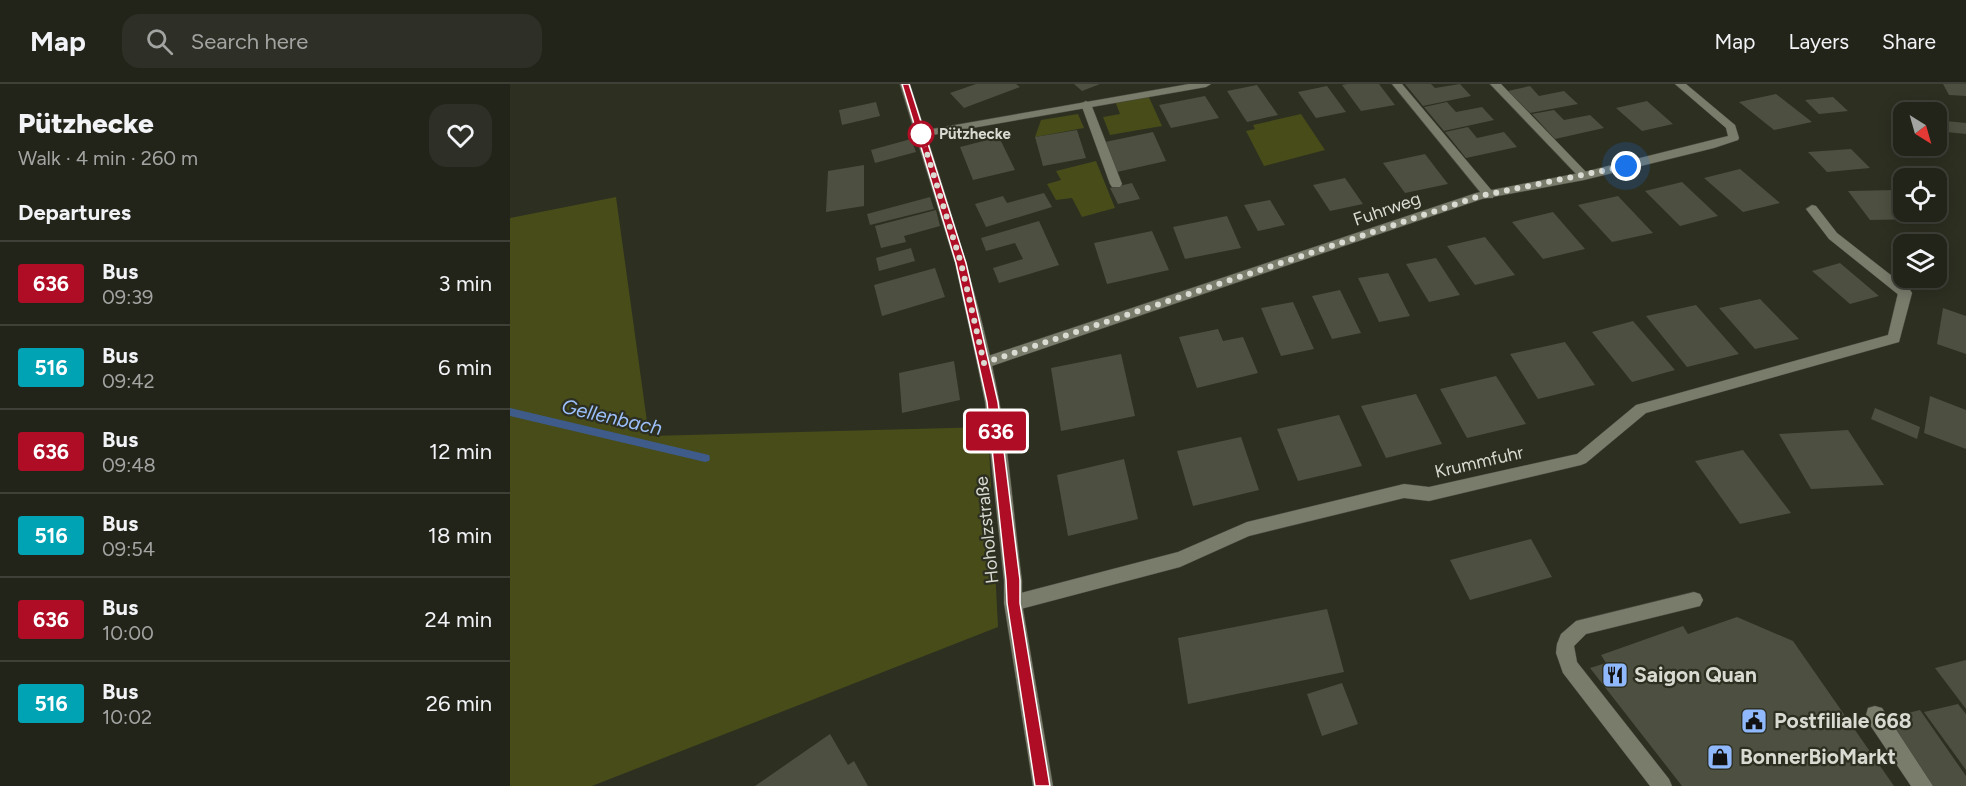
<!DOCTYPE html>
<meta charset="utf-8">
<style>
body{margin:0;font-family:Figtree,sans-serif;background:#2e2f26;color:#f1f3f6;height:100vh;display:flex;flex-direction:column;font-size:22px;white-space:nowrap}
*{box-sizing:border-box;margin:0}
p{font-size:20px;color:#a2a4a2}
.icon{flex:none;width:33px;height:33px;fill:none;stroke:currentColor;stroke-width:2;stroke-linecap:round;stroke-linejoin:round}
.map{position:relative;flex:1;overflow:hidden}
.sheet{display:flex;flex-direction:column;background:#222319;width:510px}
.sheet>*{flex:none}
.badge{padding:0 12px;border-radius:4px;font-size:21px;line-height:39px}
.needle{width:39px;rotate:143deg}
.tools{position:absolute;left:1383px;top:18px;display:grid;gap:12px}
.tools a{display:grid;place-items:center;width:54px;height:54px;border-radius:12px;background:#222319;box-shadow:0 3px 15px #0003,0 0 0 2px #3f4038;font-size:30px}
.you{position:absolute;width:30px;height:30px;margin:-15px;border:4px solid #fff;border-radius:50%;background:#1a73e8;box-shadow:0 0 0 9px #1a73e833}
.map>.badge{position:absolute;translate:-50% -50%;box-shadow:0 0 0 3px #fff}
h2{padding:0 18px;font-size:22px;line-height:54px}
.round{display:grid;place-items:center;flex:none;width:63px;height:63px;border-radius:18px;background:#2e2f26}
.head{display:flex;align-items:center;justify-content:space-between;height:102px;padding:0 18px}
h1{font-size:28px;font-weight:800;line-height:45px}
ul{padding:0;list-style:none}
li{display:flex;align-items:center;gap:18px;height:84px;padding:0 18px;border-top:2px solid #3f4038}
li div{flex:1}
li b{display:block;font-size:22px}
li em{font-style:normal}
li .badge{min-width:66px;font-weight:700;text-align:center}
header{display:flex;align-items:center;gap:36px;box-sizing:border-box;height:84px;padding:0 30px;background:#222319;border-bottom:2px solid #3f4038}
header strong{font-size:28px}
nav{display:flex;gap:33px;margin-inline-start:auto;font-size:21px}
.search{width:420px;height:54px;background:#2e2f26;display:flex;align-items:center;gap:15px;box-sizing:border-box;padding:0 21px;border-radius:18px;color:#a2a4a2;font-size:22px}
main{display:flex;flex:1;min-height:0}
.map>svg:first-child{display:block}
.green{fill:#474c19}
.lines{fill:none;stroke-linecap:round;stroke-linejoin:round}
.stream{fill:#3e5b8a;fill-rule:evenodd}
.building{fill:#4d4f40}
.service-casing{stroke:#494a3e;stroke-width:1}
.minor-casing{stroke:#494a3e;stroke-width:1}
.tertiary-casing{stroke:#494a3e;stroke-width:1}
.service{fill:#797b6b;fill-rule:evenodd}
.minor{fill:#797b6b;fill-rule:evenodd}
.tertiary{fill:#797b6b;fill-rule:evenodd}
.line{fill:#af0d25;stroke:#fff;stroke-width:1.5}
.walk{stroke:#d9dad1;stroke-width:6;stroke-dasharray:0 10.8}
.stop-dot{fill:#fff;stroke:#af0d25;stroke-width:3}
.labels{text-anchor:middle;stroke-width:4.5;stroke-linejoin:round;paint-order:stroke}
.far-stop-label{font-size:15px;font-weight:bold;fill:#d9dad1;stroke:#2d2f21;text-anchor:start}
.street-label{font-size:18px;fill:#d9dad1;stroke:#2d2f21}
.water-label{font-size:20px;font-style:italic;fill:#9cc0fa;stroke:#2d2f21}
.near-poi-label{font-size:21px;font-weight:bold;fill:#d9dad1;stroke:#2d2f21;text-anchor:start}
</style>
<header>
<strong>Map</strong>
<div class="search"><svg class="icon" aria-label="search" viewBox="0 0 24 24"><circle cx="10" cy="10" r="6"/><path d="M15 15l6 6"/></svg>Search here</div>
<nav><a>Map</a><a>Layers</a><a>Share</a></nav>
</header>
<main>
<section class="sheet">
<div class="head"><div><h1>Pützhecke</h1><p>Walk · 4 min · 260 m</p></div><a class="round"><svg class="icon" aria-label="heart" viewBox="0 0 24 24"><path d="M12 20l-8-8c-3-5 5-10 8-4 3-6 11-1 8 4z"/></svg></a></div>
<h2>Departures</h2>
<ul>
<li><span class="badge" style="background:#af0d25;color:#fff">636</span><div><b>Bus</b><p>09:39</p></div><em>3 min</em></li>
<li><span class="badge" style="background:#00a3b4;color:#fff">516</span><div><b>Bus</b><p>09:42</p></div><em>6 min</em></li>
<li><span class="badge" style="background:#af0d25;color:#fff">636</span><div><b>Bus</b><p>09:48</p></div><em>12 min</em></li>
<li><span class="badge" style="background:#00a3b4;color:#fff">516</span><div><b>Bus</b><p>09:54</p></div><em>18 min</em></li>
<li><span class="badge" style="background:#af0d25;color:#fff">636</span><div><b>Bus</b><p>10:00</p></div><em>24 min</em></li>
<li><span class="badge" style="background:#00a3b4;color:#fff">516</span><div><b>Bus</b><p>10:02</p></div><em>26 min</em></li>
</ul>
</section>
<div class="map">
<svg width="1456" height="702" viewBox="0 0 1456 702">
<rect width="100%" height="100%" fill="#2d2f21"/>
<!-- green -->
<path class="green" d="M638,11L652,42L600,51L593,33L610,30L605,17Z
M568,30L574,44L525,53L531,36Z
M791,30L815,66L754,82L736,47L745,45L743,41Z
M586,77L605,124L572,133L562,114L546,116L537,100L551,96L546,87Z
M106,113L139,352L478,343L488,543L82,702H0V134Z"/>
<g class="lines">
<!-- stream -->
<path class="stream" d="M0,324L195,370L199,371L200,374L199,377L195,378L0,332Z"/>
</g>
<!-- building -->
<path class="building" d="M466,0H506L510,3L454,24L440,9Z
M564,0H590L572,7Z
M837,0H869L885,21L851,27L832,1Z
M895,0H921L925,4L950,0L961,12L913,22Z
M1433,0H1456V12L1439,11Z
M747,1L768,31L737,38L717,7Z
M817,2L836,28L806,34L788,8Z
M1020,2L1029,12L1054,7L1068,20L1020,29L998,7Z
M1266,10L1302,38L1264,46L1229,18Z
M695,12L709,34L661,44L649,21Z
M1323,13L1338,27L1309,30L1295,16Z
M1137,17L1163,40L1132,47L1106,24Z
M366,18L370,32L332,41L329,26Z
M937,18L946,28L972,23L984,36L934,47L914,23Z
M1394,23L1428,26L1436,37L1456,39V50L1426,47V28H1397Z
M1044,26L1054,36L1080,31L1094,44L1045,55L1022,30Z
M958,43L967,54L994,48L1007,63L956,74L935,48Z
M567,46L576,74L533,82L525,53Z
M643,48L656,77L607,88L595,58Z
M489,53L505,86L463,96L450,63Z
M401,55L406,68L365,79L361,66Z
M1341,65L1360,84L1317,88L1298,68Z
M915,70L938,100L895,109L873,79Z
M354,81V122L316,128L318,87Z
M1230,85L1270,119L1233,128L1194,94Z
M835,94L853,120L820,127L803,101Z
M1172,98L1208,132L1170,142L1135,107Z
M622,99L630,115L608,120L600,104Z
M1387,106L1394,115V128H1404L1411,135L1360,136L1338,107Z
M534,109L542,123L476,143L465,120L493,112L497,119Z
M1108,112L1143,149L1102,158L1068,121Z
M420,113L424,125L360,141L357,130Z
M760,116L775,141L748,147L734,121Z
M426,126L430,142L394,152L396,158L371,164L365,142Z
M1043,128L1075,165L1033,175L1002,138Z
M717,132L731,164L675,175L663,143Z
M529,137L549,181L489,199L483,184L513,175L505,159L476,167L471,154Z
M642,147L659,186L597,200L584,159Z
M975,153L1005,191L965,201L937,162Z
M401,164L405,177L369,187L366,174Z
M926,174L950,211L919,218L896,180Z
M1330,179L1369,212L1340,220L1302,187Z
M425,184L435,213L372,232L364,201Z
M878,189L900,232L869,238L848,194Z
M830,206L851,249L822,255L802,212Z
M1250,215L1289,255L1245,265L1209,224Z
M783,218L804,265L771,272L751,224Z
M1186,221L1229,270L1177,283L1136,232Z
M1433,224L1456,232V270L1427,260Z
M1123,237L1165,286L1122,298L1082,248Z
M708,245L713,257L733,253L748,289L687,304L669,253Z
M1055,258L1085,301L1028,315L1000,270Z
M611,270L625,332L551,347L541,284Z
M444,277L450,316L392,329L389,289Z
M986,292L1016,340L957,354L930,305Z
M906,310L932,360L876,374L851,322Z
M1420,312L1456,326V365L1414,349Z
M1365,324L1410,343L1407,355L1361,335Z
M829,331L852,382L788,397L767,345Z
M1338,346L1374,401L1301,405L1269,350Z
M731,353L749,406L683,422L667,367Z
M1233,366L1281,429L1230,440L1185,377Z
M614,375L628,435L558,452L547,391Z
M1021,455L1042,493L960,516L940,476Z
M817,525L834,588L678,620L668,554Z
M1227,533L1283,557L1384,702H1172L1080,584L1096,579L1091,571L1173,542L1178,550Z
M1456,576V625L1425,584Z
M832,599L848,640L812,652L797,610Z
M1448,620L1456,630V686L1414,628Z
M1410,626L1456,692V702H1419L1374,635Z
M320,650L338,681L344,677L358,702H245Z"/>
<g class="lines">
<defs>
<path id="service" d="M882,0H892L983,108V114H975Z
M980,0H991L1078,90V94H1070Z
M576,17L581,20L612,100L610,103H602L600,100L571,20Z
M1302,121L1306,122L1327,149L1400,206L1402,209L1400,212H1390L1319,155L1296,125Z
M1184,508L1190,510L1193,516L1190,522L1076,550L1064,562L1067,578L1159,695L1162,702H1140L1053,589L1046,569L1047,560L1051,550L1066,537Z
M1365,622L1372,624L1423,702H1401L1358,638L1356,631L1358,624Z"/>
<path id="minor" d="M679,0H701L696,3L411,53L406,50L411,47Z
M1165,0H1176L1225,41L1229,54L1228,56L1204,64L1074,96L972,115L479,283H469L467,279L469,275L966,109L1074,88L1218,52L1216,44Z
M1395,204L1402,209L1389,258L1136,329L1076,379L1071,381L919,417L894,414L739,452L670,483L503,527L497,525L494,519L497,513L503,511L668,468L737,438L894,400L919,403L1067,370L1126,321L1378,251L1388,209Z"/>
<path id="tertiary" d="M390,0H400C433,104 469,208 489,316C500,375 504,437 512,497V519L543,702H523L494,519V497L475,318L467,279L445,179Z"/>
</defs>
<!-- service casing -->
<use href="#service" class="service-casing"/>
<!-- minor casing -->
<use href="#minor" class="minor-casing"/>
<!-- tertiary casing -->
<use href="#tertiary" class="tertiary-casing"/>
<!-- service -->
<use href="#service" class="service"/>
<!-- minor -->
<use href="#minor" class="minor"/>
<!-- tertiary -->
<use href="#tertiary" class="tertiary"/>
</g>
<!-- line -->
<path class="line" d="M392,0H399L456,179L488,318L510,496V519L540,702H525L497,519L496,496L477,318L446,179Z"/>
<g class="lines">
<!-- walk -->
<path class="walk" d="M411,50L451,179L474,279L970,112L1116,82"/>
</g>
<!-- icons -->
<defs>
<symbol id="restaurant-square" viewBox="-11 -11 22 22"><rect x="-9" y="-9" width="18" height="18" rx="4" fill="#8fb8fd" stroke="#2d2f21"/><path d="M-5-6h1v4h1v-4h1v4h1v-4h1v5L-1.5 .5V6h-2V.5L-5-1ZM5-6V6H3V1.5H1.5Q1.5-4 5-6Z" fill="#111"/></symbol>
<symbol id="civic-square" viewBox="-11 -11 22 22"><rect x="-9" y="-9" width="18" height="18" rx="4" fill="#8fb8fd" stroke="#2d2f21"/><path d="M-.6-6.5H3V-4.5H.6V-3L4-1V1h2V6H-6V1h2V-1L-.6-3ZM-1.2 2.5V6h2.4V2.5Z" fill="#111"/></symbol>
<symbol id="shop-square" viewBox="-11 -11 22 22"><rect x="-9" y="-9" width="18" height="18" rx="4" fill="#8fb8fd" stroke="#2d2f21"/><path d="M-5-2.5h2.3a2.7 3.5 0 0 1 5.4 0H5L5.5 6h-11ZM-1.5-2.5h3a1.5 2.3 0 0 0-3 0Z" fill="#111"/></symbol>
</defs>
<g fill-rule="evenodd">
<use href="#restaurant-square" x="1090" y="576" width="30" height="30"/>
<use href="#civic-square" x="1229" y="622" width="30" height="30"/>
<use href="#shop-square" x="1195" y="658" width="30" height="30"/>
</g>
<!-- markers -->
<circle class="stop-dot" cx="411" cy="50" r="12"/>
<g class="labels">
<!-- far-stop labels -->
<g class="far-stop-label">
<text x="429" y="55">Pützhecke</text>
</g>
<!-- street labels -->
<g class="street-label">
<text transform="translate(877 125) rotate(-19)" y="6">Fuhrweg</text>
<text transform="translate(969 378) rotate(-13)" y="6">Krummfuhr</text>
<text transform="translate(477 446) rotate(-96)" y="6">Hoholzstraße</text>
</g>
<!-- water labels -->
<g class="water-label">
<text transform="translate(102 333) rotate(13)" y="7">Gellenbach</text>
</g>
<!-- near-poi labels -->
<g class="near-poi-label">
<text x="1124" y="598">Saigon Quan</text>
<text x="1264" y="644">Postfiliale 668</text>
<text x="1230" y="680">BonnerBioMarkt</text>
</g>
</g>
</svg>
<div class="tools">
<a><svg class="needle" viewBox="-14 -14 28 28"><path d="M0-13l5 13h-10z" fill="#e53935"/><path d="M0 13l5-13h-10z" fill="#a2a4a2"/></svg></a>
<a><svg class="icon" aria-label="locate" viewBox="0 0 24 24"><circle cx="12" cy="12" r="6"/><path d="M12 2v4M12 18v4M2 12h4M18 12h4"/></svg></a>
<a><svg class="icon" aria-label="layers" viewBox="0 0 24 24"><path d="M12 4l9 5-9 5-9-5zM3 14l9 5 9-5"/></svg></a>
</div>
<div class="you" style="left:1116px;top:82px"></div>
<b class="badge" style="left:486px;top:347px;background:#af0d25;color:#fff">636</b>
</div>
</main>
